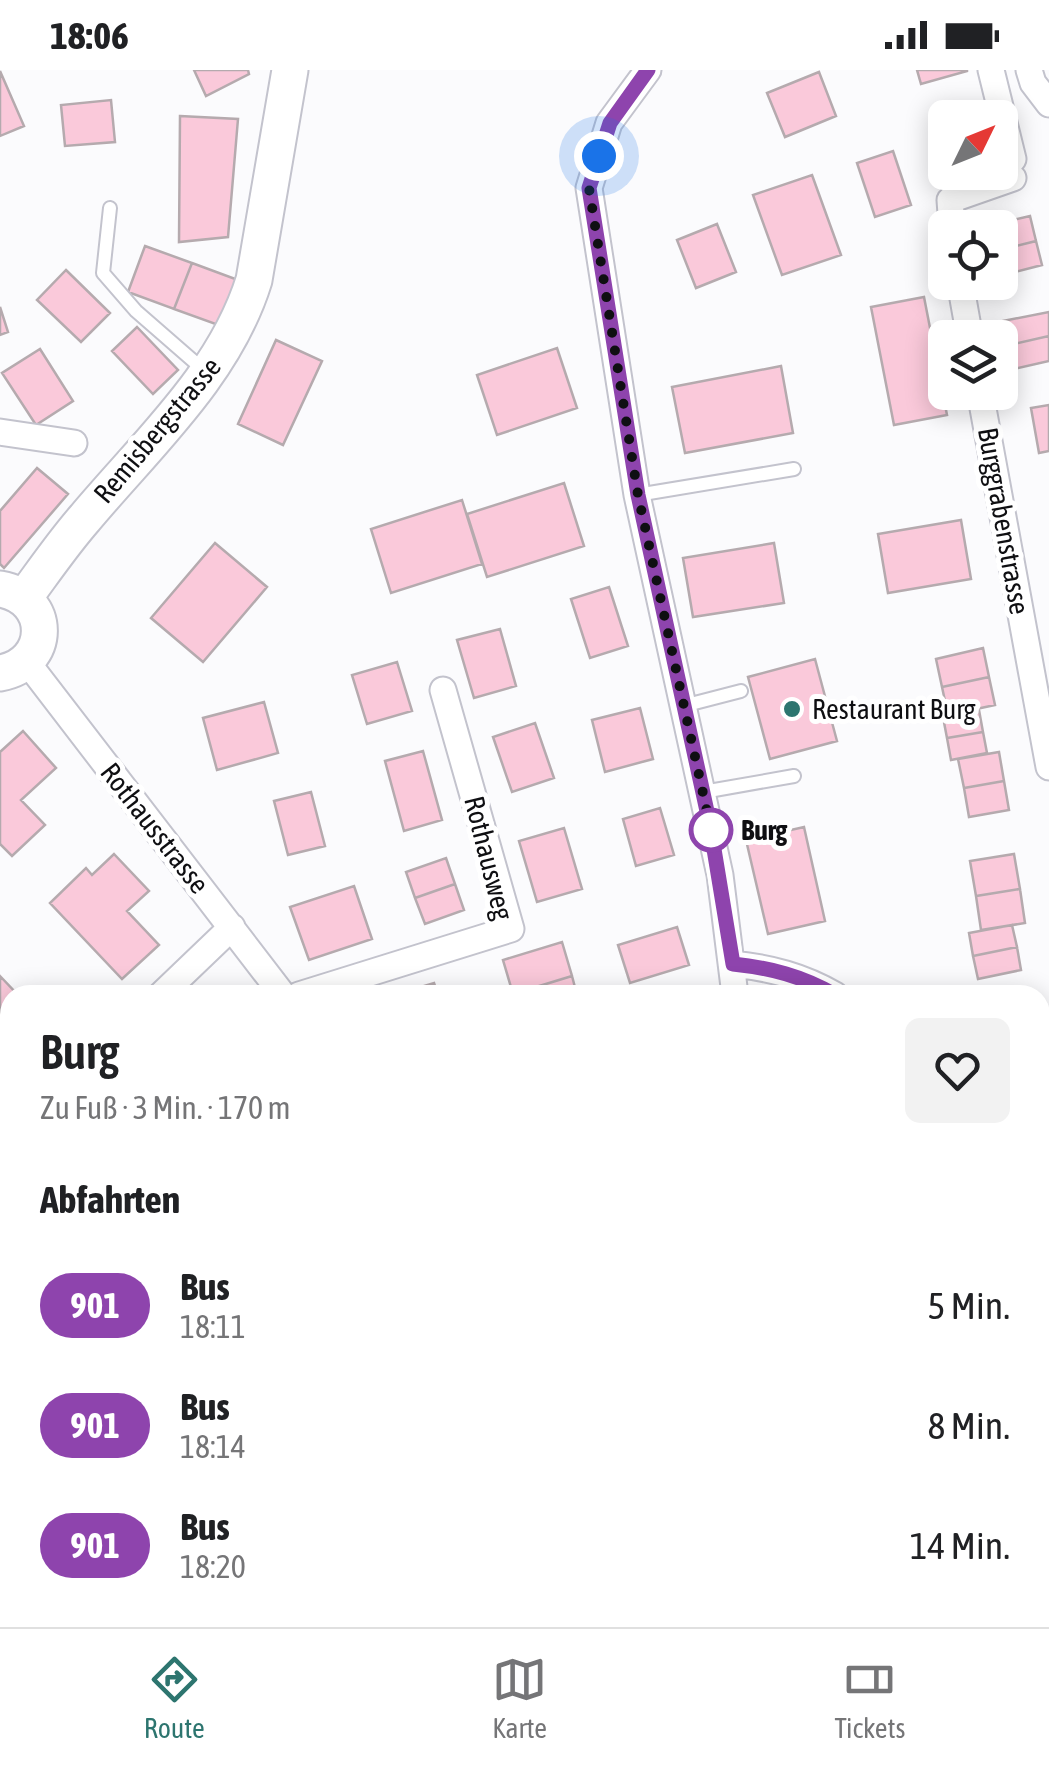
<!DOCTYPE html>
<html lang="de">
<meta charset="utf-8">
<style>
body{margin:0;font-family:"Asap Condensed",sans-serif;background:#f2f2f2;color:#202124;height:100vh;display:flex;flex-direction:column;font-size:38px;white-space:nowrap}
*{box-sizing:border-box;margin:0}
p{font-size:32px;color:#757577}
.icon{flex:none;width:55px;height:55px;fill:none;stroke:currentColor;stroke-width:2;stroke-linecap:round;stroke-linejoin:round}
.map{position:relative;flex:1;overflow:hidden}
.drawer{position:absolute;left:0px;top:915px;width:1050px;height:642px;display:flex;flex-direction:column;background:#fff;border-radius:30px 30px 0 0;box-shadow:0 5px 25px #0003}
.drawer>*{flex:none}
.badge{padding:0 20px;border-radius:32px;font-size:35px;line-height:65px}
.needle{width:65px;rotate:47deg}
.fabs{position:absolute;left:928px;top:30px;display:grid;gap:20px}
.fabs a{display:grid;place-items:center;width:90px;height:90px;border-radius:15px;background:#fff;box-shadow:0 5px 25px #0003;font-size:50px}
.you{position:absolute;width:50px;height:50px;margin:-25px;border:8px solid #fff;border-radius:50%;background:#1a73e8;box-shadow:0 0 0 15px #1a73e833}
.map>.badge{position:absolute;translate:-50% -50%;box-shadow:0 0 0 5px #fff}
h2{padding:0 40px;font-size:38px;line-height:90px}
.round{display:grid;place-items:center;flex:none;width:105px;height:105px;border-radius:15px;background:#f2f2f2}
.headline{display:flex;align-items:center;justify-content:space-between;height:170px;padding:0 40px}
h1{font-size:48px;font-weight:600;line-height:75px}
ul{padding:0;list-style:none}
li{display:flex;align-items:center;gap:30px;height:120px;padding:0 40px}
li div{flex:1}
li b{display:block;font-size:38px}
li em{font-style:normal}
li .badge{min-width:110px;font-weight:700;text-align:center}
.status{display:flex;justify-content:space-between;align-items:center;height:70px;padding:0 50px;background:#fff;direction:ltr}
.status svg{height:28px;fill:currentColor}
.tab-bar{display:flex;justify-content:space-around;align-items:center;height:140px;border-top:2px solid #e0e0e0;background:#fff;font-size:28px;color:#757577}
.tab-bar a{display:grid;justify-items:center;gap:5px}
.tab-bar .on{color:#2d756f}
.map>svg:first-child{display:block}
.building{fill:#fac9da;stroke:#b5aaae;stroke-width:2.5}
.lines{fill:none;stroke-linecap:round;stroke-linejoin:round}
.lane-casing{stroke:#c3c3cd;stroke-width:16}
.street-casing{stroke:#c3c3cd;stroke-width:29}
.secondary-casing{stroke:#c3c3cd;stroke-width:39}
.lane{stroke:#fff;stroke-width:12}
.street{stroke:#fff;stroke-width:25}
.secondary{stroke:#fff;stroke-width:35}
.line-casing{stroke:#fff;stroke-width:22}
.line{stroke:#8e44ad;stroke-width:15}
.walk{stroke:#0f0f12;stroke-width:10;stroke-dasharray:0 18}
.poi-dot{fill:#2d756f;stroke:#fff;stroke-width:4}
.stop-dot{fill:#fff;stroke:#8e44ad;stroke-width:5}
.labels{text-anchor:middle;stroke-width:10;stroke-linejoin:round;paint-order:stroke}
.street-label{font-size:28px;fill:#0f0f12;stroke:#fff}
.poi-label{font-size:28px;fill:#0f0f12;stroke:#fff;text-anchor:start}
.stop-label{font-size:28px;font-weight:bold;fill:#0f0f12;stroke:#fff;text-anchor:start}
</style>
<div class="status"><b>18:06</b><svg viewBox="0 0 49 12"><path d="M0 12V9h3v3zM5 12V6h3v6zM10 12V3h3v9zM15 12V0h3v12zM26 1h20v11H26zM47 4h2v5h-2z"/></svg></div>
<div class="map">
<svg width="1049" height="1557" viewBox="0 0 1049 1557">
<rect width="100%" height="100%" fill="#fbfbfd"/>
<!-- building -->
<path class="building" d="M194,0H248L249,4L206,26Z
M917,0H967V1L921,14Z
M0,1L24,56L0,66Z
M819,2L836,46L785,67L767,23Z
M111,30L115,72L65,76L61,35Z
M180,46L238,49L228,167L179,172Z
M945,53V81L938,83L930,58Z
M893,81L911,135L875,147L857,93Z
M945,81V102H969L946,109L938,83Z
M812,105L841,185L782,205L753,125Z
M1030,146L1036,171L1000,180V158L982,157Z
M717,154L736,202L696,218L677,170Z
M1036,171L1042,195L1000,206V180Z
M145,176L192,193L174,239L128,222Z
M192,193L238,210L221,256L174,239Z
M66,200L110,243L81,272L37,230Z
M924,227L947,345L894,355L871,237Z
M0,237L8,262L0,265Z
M1049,242V266L1009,275L1003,251Z
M137,257L178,300L153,324L112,281Z
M1049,266V291L1014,299L1009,275Z
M276,270L322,291L283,375L238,354Z
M557,278L577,338L497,365L477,305Z
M40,279L73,331L36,355L2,303Z
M781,296L793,363L685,383L672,317Z
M1049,335V381L1039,383L1031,338Z
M37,398L68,424L4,498L0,494V441Z
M564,413L584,476L487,507L467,444Z
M462,430L482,494L391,523L371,459Z
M961,450L971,509L888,523L878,464Z
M215,473L267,517L203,592L151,548Z
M774,473L784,533L693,547L683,488Z
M609,517L628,576L590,588L571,529Z
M500,559L516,616L474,628L457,570Z
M983,578L989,607L942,617L936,589Z
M815,589L837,671L770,689L748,607Z
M397,592L412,641L367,654L352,605Z
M989,607L995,635L948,645L942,617Z
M264,632L278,683L217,700L203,648Z
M640,638L653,689L605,702L592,650Z
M979,640L983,662L947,668L943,647Z
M535,653L554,708L512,722L493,667Z
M23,661L56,698L21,730L45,755L12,786L0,774V682Z
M983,662L987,683L951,690L947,668Z
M423,681L442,750L404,761L385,691Z
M999,682L1004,711L964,718L958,689Z
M1004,711L1009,740L969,747L964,718Z
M311,722L325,776L288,785L274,731Z
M660,738L674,785L636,796L623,749Z
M804,757L825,851L768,864L746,770Z
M564,758L582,819L537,832L519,771Z
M114,784L149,821L127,841L159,875L122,909L50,833L86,798L92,805Z
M1014,784L1020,819L976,826L970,791Z
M446,788L455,814L415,828L406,802Z
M455,814L464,840L425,854L415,828Z
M354,816L372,869L309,890L290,837Z
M1020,819L1025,853L981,860L976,826Z
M1012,855L1017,877L973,886L969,863Z
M677,857L689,895L630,913L618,875Z
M562,872L572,906L513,924L503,890Z
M1017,877L1021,900L978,909L973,886Z
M0,906L18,925H10L7,957L10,959V1018L3,1025L0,1022Z
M572,906L577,925H513V924Z
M434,913L438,925H394Z
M1043,945L1047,969L1040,971V946Z
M1047,969L1049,994L1040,996V971Z
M1040,996H1044L1048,1020L1040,1021Z
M1048,1020L1049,1045L1040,1046V1021Z
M1040,1071H1044L1048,1095L1040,1096Z
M8,1346L10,1394L0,1397V1348Z
M1049,1457V1544L1046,1545L1040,1504V1458Z
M1049,1545V1557H1026L1025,1548Z
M36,1548H81L85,1557H39Z
M435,1548H485L488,1557H438Z
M592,1548H662L664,1557H594Z
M774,1548H866L868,1557H828L826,1548L776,1557Z"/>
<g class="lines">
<defs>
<path id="lane" d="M110,138L103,203L136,241L206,302
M637,425L794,399
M683,636L741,621
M703,722L794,706"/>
<path id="street" d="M648,0L609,53L589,118L637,425L720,805L735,925
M991,0L1013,89
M1029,0L1033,13L1049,34
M952,158L950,130L1013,108
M960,212L970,268
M980,322L1049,697
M0,362L74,373
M27,592L283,925
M733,894C771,898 802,906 835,925
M161,925L232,857
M299,925L511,859L443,620
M0,1078L10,1068
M1040,1169L1049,1175
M1040,1315L1049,1294
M526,1548L529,1557
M370,1557L384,1548
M958,1557L960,1548"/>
<path id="secondary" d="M0,519C53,528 52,594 0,603
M24,528C44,501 63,473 85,448C147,374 225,304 254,210L290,0"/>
</defs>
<!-- lane casing -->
<use href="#lane" class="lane-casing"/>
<!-- street casing -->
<use href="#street" class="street-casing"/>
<!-- secondary casing -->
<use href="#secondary" class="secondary-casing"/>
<!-- lane -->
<use href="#lane" class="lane"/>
<!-- street -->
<use href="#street" class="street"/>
<!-- secondary -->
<use href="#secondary" class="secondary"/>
</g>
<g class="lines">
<defs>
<path id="line" d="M648,0L610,53L589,118L638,425L710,755L733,894C771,898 802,906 835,925"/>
</defs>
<!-- line casing -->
<use href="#line" class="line-casing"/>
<!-- line -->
<use href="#line" class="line"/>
<!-- walk -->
<path class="walk" d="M599,86L589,118L638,425L711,760"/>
</g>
<!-- markers -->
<circle class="poi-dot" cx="792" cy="639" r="10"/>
<circle class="stop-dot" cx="711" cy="760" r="20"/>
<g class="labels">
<!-- street labels -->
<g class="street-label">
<text transform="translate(157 360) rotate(-50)" y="10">Remisbergstrasse</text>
<text transform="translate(1004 451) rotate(80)" y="10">Burggrabenstrasse</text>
<text transform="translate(155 758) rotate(52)" y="10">Rothausstrasse</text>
<text transform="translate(489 788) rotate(76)" y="10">Rothausweg</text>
</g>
<!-- poi labels -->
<g class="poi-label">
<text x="812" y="649">Restaurant Burg</text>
</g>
<!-- stop labels -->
<g class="stop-label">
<text x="741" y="770">Burg</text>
</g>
</g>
</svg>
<div class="fabs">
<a><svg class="needle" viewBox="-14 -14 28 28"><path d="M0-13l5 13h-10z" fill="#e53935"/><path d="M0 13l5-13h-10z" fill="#757577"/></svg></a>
<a><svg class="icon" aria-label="locate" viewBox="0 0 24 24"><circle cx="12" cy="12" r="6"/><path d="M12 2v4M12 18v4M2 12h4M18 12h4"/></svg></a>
<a><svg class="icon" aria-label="layers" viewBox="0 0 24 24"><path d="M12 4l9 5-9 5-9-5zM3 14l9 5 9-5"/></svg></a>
</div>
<div class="you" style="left:599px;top:86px"></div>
<section class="drawer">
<div class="headline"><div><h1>Burg</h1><p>Zu Fuß · 3 Min. · 170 m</p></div><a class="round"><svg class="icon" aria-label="heart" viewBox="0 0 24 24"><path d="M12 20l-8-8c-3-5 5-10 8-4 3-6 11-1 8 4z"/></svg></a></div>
<h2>Abfahrten</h2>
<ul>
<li><span class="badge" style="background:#8e44ad;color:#fff">901</span><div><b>Bus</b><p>18:11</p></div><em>5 Min.</em></li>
<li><span class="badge" style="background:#8e44ad;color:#fff">901</span><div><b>Bus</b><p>18:14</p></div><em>8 Min.</em></li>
<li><span class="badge" style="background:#8e44ad;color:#fff">901</span><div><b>Bus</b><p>18:20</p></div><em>14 Min.</em></li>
</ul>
</section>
</div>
<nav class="tab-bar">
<a class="on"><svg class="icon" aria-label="directions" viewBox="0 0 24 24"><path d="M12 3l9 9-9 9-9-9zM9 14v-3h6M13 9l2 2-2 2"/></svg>Route</a>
<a><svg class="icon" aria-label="map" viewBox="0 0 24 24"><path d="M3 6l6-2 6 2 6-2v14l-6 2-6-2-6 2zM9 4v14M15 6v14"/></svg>Karte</a>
<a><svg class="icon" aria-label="tickets" viewBox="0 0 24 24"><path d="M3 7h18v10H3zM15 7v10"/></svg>Tickets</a>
</nav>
